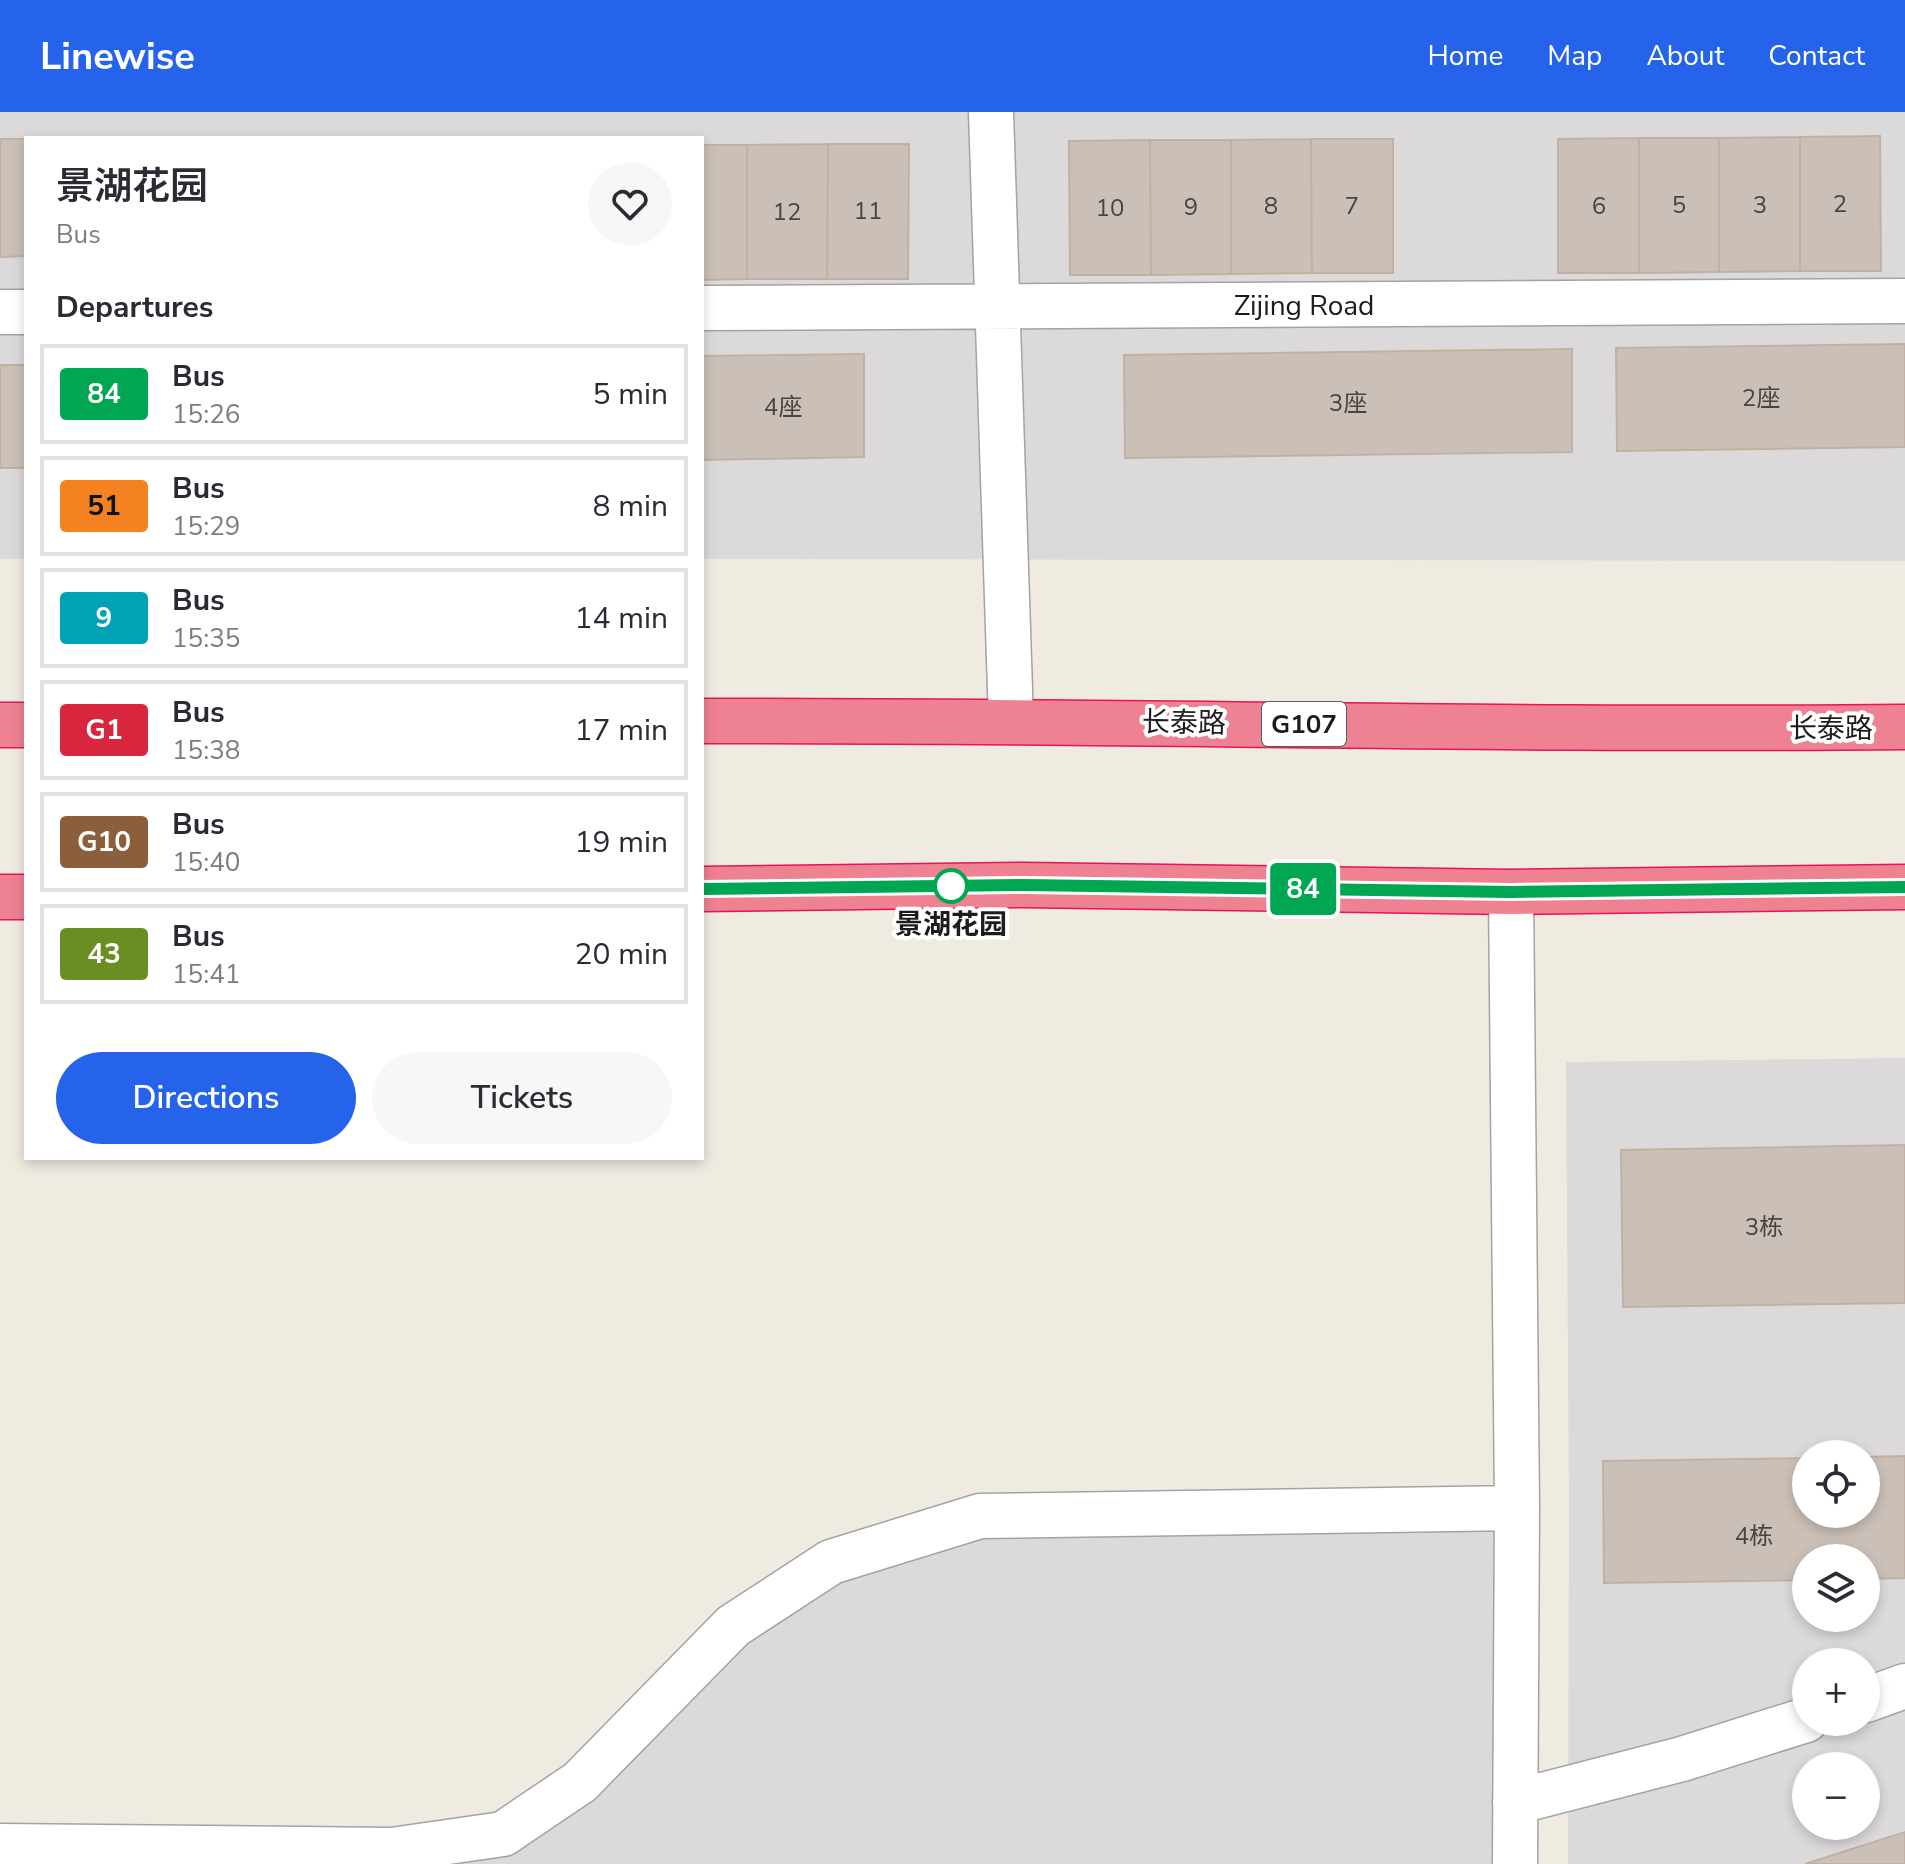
<!DOCTYPE html>
<meta charset="utf-8">
<style>
body{margin:0;font-family:"Nunito Sans","Noto Sans SC",sans-serif;background:#f7f7f7;color:#2b2b33;height:100vh;display:flex;flex-direction:column;font-size:30px;white-space:nowrap}
*{box-sizing:border-box;margin:0}
p{font-size:26px;color:#7c7c81}
.icon{flex:none;width:44px;height:44px;fill:none;stroke:currentColor;stroke-width:2;stroke-linecap:round;stroke-linejoin:round}
.map{position:relative;flex:1;overflow:hidden}
.drawer{position:absolute;left:24px;top:24px;width:680px;height:1024px;display:flex;flex-direction:column;background:#fff;border-radius:0px;box-shadow:0 4px 12px #0003}
.drawer>*{flex:none}
.badge{padding:0 16px;border-radius:6px;font-size:28px;line-height:52px}
.fabs{position:absolute;left:1792px;top:1328px;display:grid;gap:16px}
.fabs a{display:grid;place-items:center;width:88px;height:88px;border-radius:50%;background:#fff;box-shadow:0 4px 12px #0003;font-size:40px}
.map>.badge{position:absolute;translate:-50% -50%;box-shadow:0 0 0 4px #fff}
h2{padding:0 32px;font-size:30px;line-height:72px}
.round{display:grid;place-items:center;flex:none;width:84px;height:84px;border-radius:42px;background:#f7f7f7}
.head{display:flex;align-items:center;justify-content:space-between;height:136px;padding:0 32px}
h1{font-size:38px;font-weight:600;line-height:60px}
.action{display:flex;gap:16px;margin-top:auto;padding:16px 32px}
.action a{flex:1;height:92px;border-radius:48px;background:#2563eb;color:#fff;font-size:32px;font-weight:600;line-height:92px;text-align:center}
.action a+a{background:#f7f7f7;color:#2b2b33}
ul{padding:0;list-style:none}
li{display:flex;align-items:center;gap:24px;height:100px;margin:0 16px 12px;padding:0 16px;border:4px solid #e1e1e2;border-radius:0px}
li div{flex:1}
li b{display:block;font-size:30px}
li em{font-style:normal}
li .badge{min-width:88px;font-weight:700;text-align:center}
header{display:flex;align-items:center;gap:48px;box-sizing:border-box;height:112px;padding:0 40px;background:#2563eb;color:#fff}
header strong{font-size:38px}
nav{display:flex;gap:44px;margin-inline-start:auto;font-size:28px}
.map>svg:first-child{display:block}
.residential{fill:#dbd9d9;fill-rule:evenodd}
.building{fill:#cbc0b7;stroke:#c2b1a2;stroke-width:2}
.lines{fill:none;stroke-linecap:round;stroke-linejoin:round}
.minor-casing{stroke:#a3a3a3;stroke-width:47}
.highway-casing{stroke:#e71456;stroke-width:47}
.minor{stroke:#fff;stroke-width:44}
.highway{stroke:#ee8192;stroke-width:44}
.line-casing{stroke:#fff;stroke-width:18}
.line{stroke:#00a651;stroke-width:12}
.stop-dot{fill:#fff;stroke:#00a651;stroke-width:4}
.labels{text-anchor:middle;stroke-width:8;stroke-linejoin:round;paint-order:stroke}
.number-label{font-size:24px;fill:#484543}
.shield{fill:#fff;stroke:#606060;stroke-width:2}
.shield-label{font-size:26px;font-weight:bold;fill:#1c1c1c}
.street-label{font-size:28px;fill:#1c1c1c;stroke:#fff}
.stop-label{font-size:28px;font-weight:bold;fill:#1c1c1c;stroke:#fff}
</style>
<header>
<strong>Linewise</strong>
<nav><a>Home</a><a>Map</a><a>About</a><a>Contact</a></nav>
</header>
<div class="map">
<svg width="1905" height="1752" viewBox="0 0 1905 1752">
<rect width="100%" height="100%" fill="#efebe1"/>
<!-- residential -->
<path class="residential" d="M0,0H1905V449L702,447V26H26V447H0Z
M1905,946V1752H1568L1569,1396L1566,950ZM1806,1342H1866V1402H1806ZM1806,1446H1866V1506H1806ZM1806,1550H1866V1610H1806ZM1806,1654H1866V1714H1806Z
M1517,1396L1515,1752H0L503,1722L733,1514L980,1404Z"/>
<!-- building -->
<path class="building" d="M1880,24L1881,159H1800V25Z
M1800,25V159L1719,160V26Z
M1639,26V161H1558V27Z
M1639,26H1719V160L1639,161Z
M0,27H26V144L0,145Z
M1311,27L1312,161L1231,162V28Z
M1311,27H1393V161H1312Z
M1150,28L1151,163H1070L1069,29Z
M1150,28H1231V162L1151,163Z
M828,32L827,167H747V33Z
M828,32H909L908,167H827Z
M702,33H747V167L702,168Z
M1905,232V335L1617,339L1616,236Z
M1572,237V340L1125,346L1124,243Z
M864,242V345L702,348V244Z
M0,253H26V356H0Z
M1905,1033V1191L1623,1195L1621,1038Z
M1905,1344V1466L1866,1467V1446H1806V1468L1604,1471L1603,1349L1806,1346V1402H1866V1345Z
M1905,1720V1752H1805Z"/>
<g class="lines">
<defs>
<path id="minor" d="M991,0L1011,608
M702,196L1905,189
M0,200H26
M1511,780L1517,1396L1515,1752
M1866,1588L1905,1574
M1515,1690L1682,1647L1806,1608
M0,1734L392,1738L503,1722L580,1670L733,1514L831,1450L980,1404L1517,1396"/>
<path id="highway" d="M702,609C1103,608 1504,619 1905,615
M0,613H26
M702,777L1024,773L1511,780L1905,775
M0,785H26"/>
</defs>
<!-- minor casing -->
<use href="#minor" class="minor-casing"/>
<!-- highway casing -->
<use href="#highway" class="highway-casing"/>
<!-- minor -->
<use href="#minor" class="minor"/>
<!-- highway -->
<use href="#highway" class="highway"/>
</g>
<g class="lines">
<defs>
<path id="line" d="M702,777L1024,773L1511,780L1905,775"/>
</defs>
<!-- line casing -->
<use href="#line" class="line-casing"/>
<!-- line -->
<use href="#line" class="line"/>
</g>
<!-- markers -->
<circle class="stop-dot" cx="951" cy="774" r="16"/>
<g class="labels">
<!-- number labels -->
<g class="number-label">
<text x="1840" y="100">2</text>
<text x="1679" y="101">5</text>
<text x="1760" y="101">3</text>
<text x="1271" y="102">8</text>
<text x="1352" y="102">7</text>
<text x="1599" y="102">6</text>
<text x="1191" y="103">9</text>
<text x="1110" y="104">10</text>
<text x="868" y="107">11</text>
<text x="787" y="108">12</text>
<text x="1761" y="294">2座</text>
<text x="1348" y="299">3座</text>
<text x="783" y="303">4座</text>
<text x="1764" y="1123">3栋</text>
<text x="1754" y="1432">4栋</text>
</g>
<!-- shield labels -->
<rect class="shield" x="1262" y="590" width="84" height="44" rx="6"/>
<g class="shield-label">
<text x="1304" y="621">G107</text>
</g>
<!-- street labels -->
<g class="street-label">
<text x="1304" y="203">Zijing Road</text>
<text transform="translate(1184 610) rotate(1)" y="10">长泰路</text>
<text x="1831" y="626">长泰路</text>
</g>
<!-- stop labels -->
<g class="stop-label">
<text x="951" y="822">景湖花园</text>
</g>
</g>
</svg>
<div class="fabs">
<a><svg class="icon" aria-label="locate" viewBox="0 0 24 24"><circle cx="12" cy="12" r="6"/><path d="M12 2v4M12 18v4M2 12h4M18 12h4"/></svg></a>
<a><svg class="icon" aria-label="layers" viewBox="0 0 24 24"><path d="M12 4l9 5-9 5-9-5zM3 14l9 5 9-5"/></svg></a>
<a>+</a>
<a>−</a>
</div>
<b class="badge" style="left:1303px;top:777px;background:#00a651;color:#fff">84</b>
<section class="drawer">
<div class="head"><div><h1>景湖花园</h1><p>Bus</p></div><a class="round"><svg class="icon" aria-label="heart" viewBox="0 0 24 24"><path d="M12 20l-8-8c-3-5 5-10 8-4 3-6 11-1 8 4z"/></svg></a></div>
<h2>Departures</h2>
<ul>
<li><span class="badge" style="background:#00a651;color:#fff">84</span><div><b>Bus</b><p>15:26</p></div><em>5 min</em></li>
<li><span class="badge" style="background:#f58220;color:#111">51</span><div><b>Bus</b><p>15:29</p></div><em>8 min</em></li>
<li><span class="badge" style="background:#00a3b4;color:#fff">9</span><div><b>Bus</b><p>15:35</p></div><em>14 min</em></li>
<li><span class="badge" style="background:#d7263d;color:#fff">G1</span><div><b>Bus</b><p>15:38</p></div><em>17 min</em></li>
<li><span class="badge" style="background:#8b5e3c;color:#fff">G10</span><div><b>Bus</b><p>15:40</p></div><em>19 min</em></li>
<li><span class="badge" style="background:#6b8e23;color:#fff">43</span><div><b>Bus</b><p>15:41</p></div><em>20 min</em></li>
</ul>
<div class="action"><a>Directions</a><a>Tickets</a></div>
</section>
</div>
